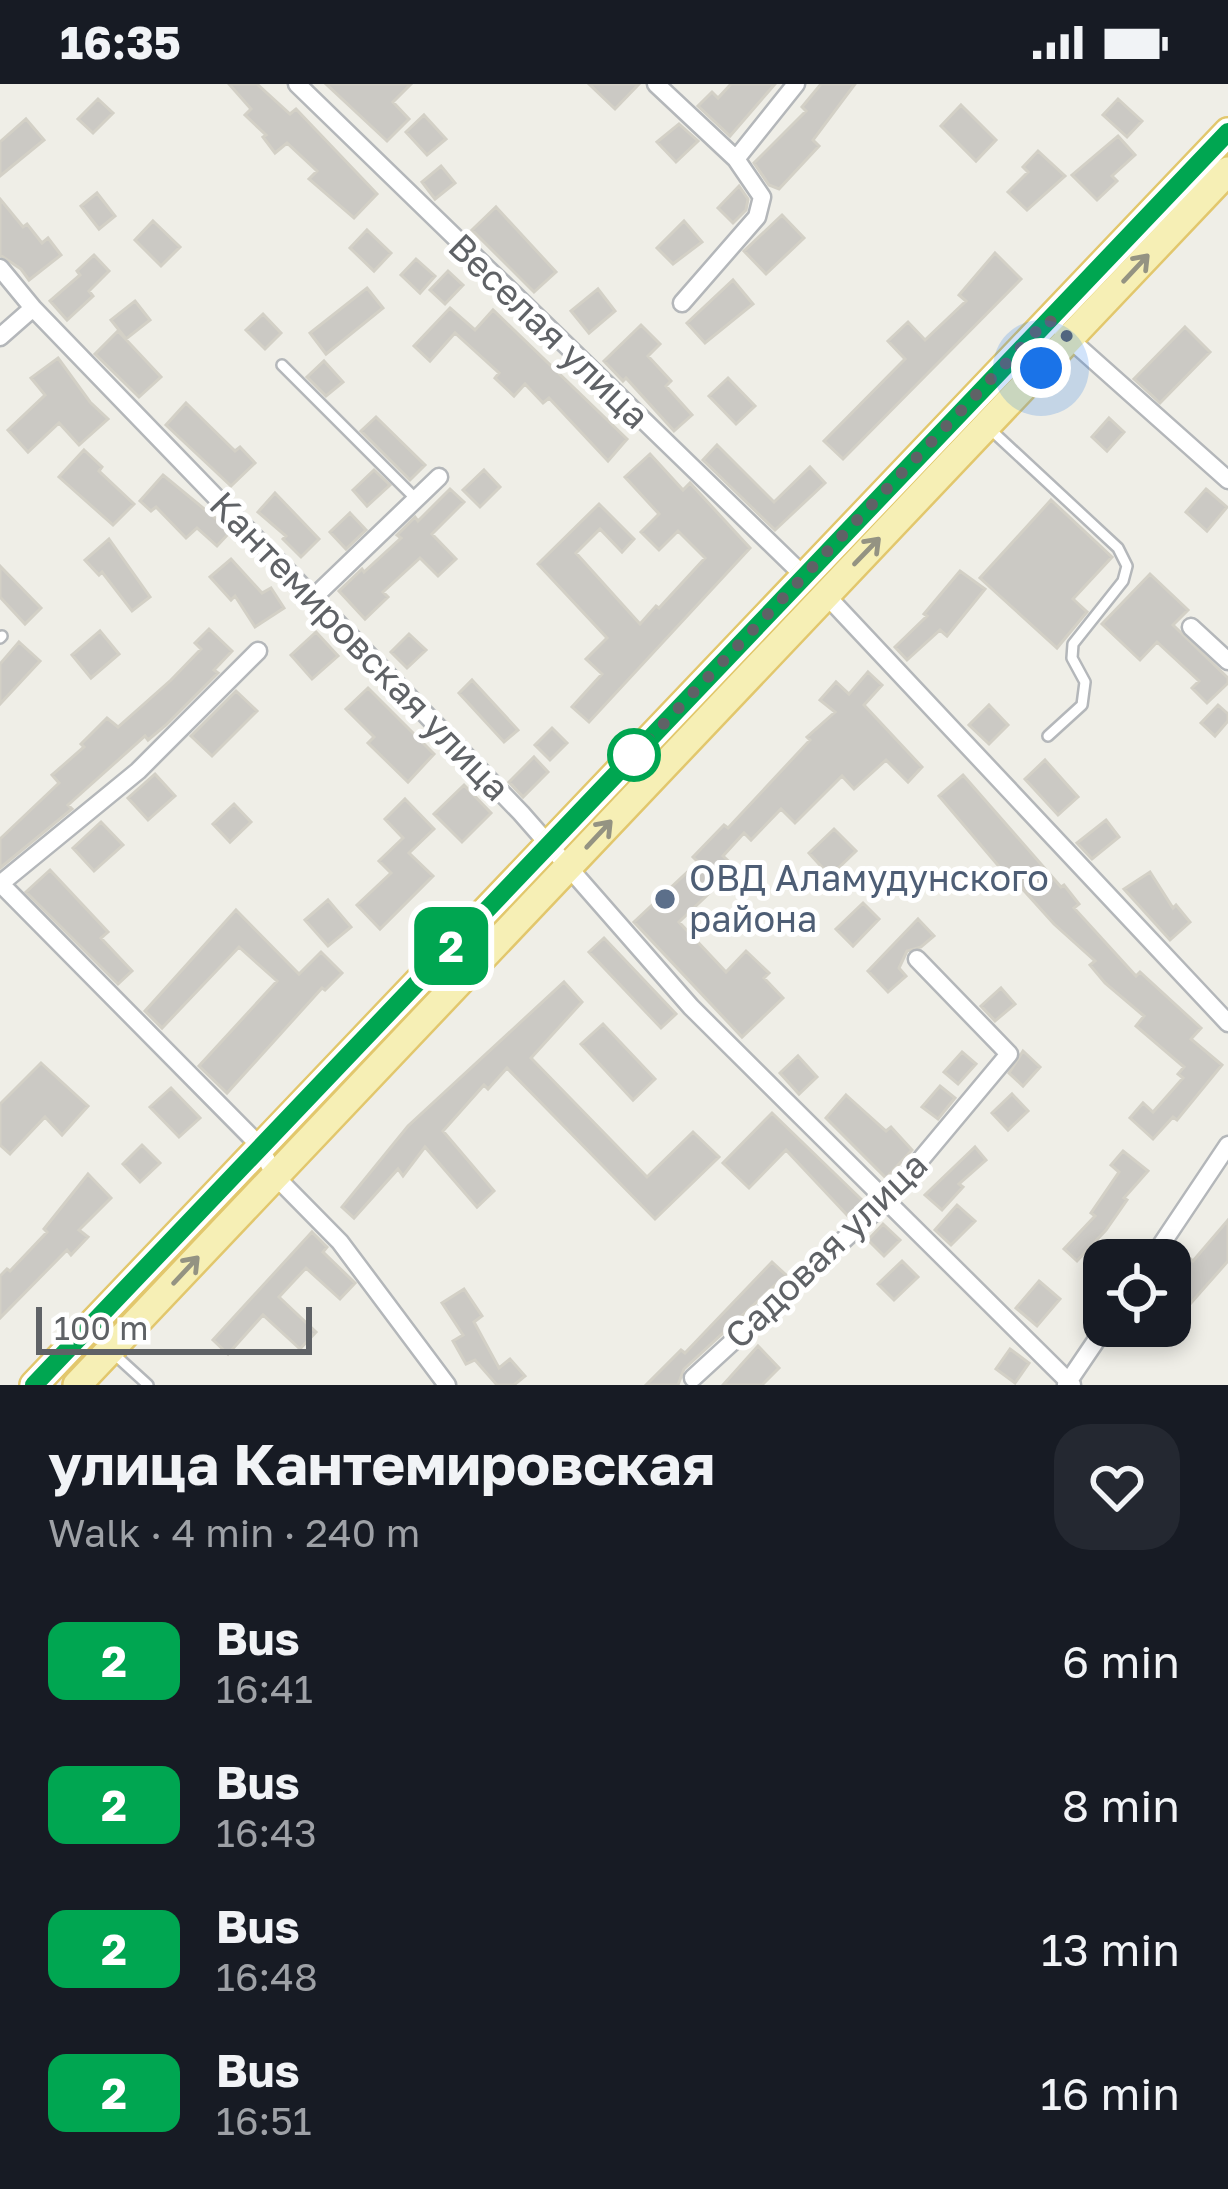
<!DOCTYPE html>
<meta charset="utf-8">
<style>
body{margin:0;font-family:"Golos Text",sans-serif;background:#242831;color:#f1f3f6;height:100vh;display:flex;flex-direction:column;font-size:45px;white-space:nowrap}
*{box-sizing:border-box;margin:0}
p{font-size:39px;color:#9ea1a6}
.icon{flex:none;width:66px;height:66px;fill:none;stroke:currentColor;stroke-width:2;stroke-linecap:round;stroke-linejoin:round}
.map{position:relative;height:1301px;overflow:hidden}
.drawer{display:flex;flex-direction:column;background:#171b24;flex:1}
.drawer>*{flex:none}
.badge{padding:0 24px;border-radius:18px;font-size:42px;line-height:78px}
.tools{position:absolute;left:1083px;top:1155px;display:grid;gap:24px}
.tools a{display:grid;place-items:center;width:108px;height:108px;border-radius:24px;background:#171b24;box-shadow:0 6px 18px #0003;font-size:60px}
.scale{position:absolute;left:36px;bottom:30px;width:276px;box-sizing:border-box;padding-left:12px;border:6px solid #5f6266;border-top:0;font-size:33px;line-height:42px;white-space:nowrap;color:#5f6266;-webkit-text-stroke:9px #fff;paint-order:stroke}
.you{position:absolute;width:60px;height:60px;margin:-30px;border:9px solid #fff;border-radius:50%;background:#1a73e8;box-shadow:0 0 0 18px #1a73e833}
.map>.badge{position:absolute;translate:-50% -50%;box-shadow:0 0 0 6px #fff}
.round{display:grid;place-items:center;flex:none;width:126px;height:126px;border-radius:36px;background:#242831}
.summary{display:flex;align-items:center;justify-content:space-between;height:204px;padding:0 48px}
h1{font-size:57px;font-weight:700;line-height:90px}
ul{padding:0;list-style:none}
li{display:flex;align-items:center;gap:36px;height:144px;padding:0 48px}
li div{flex:1}
li b{display:block;font-size:45px}
li em{font-style:normal}
li .badge{min-width:132px;font-weight:700;text-align:center}
.status{display:flex;justify-content:space-between;align-items:center;height:84px;padding:0 60px;background:#171b24;direction:ltr}
.status svg{height:33px;fill:currentColor}
.map>svg:first-child{display:block}
.building{fill:#cbc9c4;stroke:#d3d0c6;stroke-width:3}
.lines{fill:none;stroke-linecap:round;stroke-linejoin:round}
.service-casing{stroke:#b4b7ba;stroke-width:14}
.minor-casing{stroke:#b4b7ba;stroke-width:21}
.primary-casing{stroke:#e2c76d;stroke-width:32}
.service{stroke:#fff;stroke-width:9}
.minor{stroke:#fff;stroke-width:16}
.primary{stroke:#f6efb5;stroke-width:27}
.oneway{stroke:#949382}
.line-casing{stroke:#fff;stroke-width:27}
.line{stroke:#00a651;stroke-width:18}
.walk{stroke:#5f6266;stroke-width:12;stroke-dasharray:0 21.6}
.stop-dot{fill:#fff;stroke:#00a651;stroke-width:6}
.service-dot{fill:#5c6f8a;stroke:#fff;stroke-width:4.5}
.labels{text-anchor:middle;stroke-width:10;stroke-linejoin:round;paint-order:stroke}
.street-label{font-size:36px;fill:#5f6266;stroke:#fff}
.service-label{font-size:36px;fill:#4e5e75;stroke:#fff;text-anchor:start}
</style>
<div class="status"><b>16:35</b><svg viewBox="0 0 49 12"><path d="M0 12V9h3v3zM5 12V6h3v6zM10 12V3h3v9zM15 12V0h3v12zM26 1h20v11H26zM47 4h2v5h-2z"/></svg></div>
<div class="map">
<svg width="1228" height="1301" viewBox="0 0 1228 1301">
<rect width="100%" height="100%" fill="#efeee7"/>
<!-- building -->
<path class="building" d="M229,0H257L290,30L296,25L377,110L354,134L309,95L317,87L287,59L275,69L263,53L266,51L245,31L251,25Z
M326,0H411L393,18L409,35L387,57Z
M589,0H639L615,25Z
M731,0H775L730,52L698,22L712,8L718,14Z
M821,0H855L813,56L819,62L779,105L769,101L754,79L806,27L802,23Z
M98,15L113,29L93,49L78,35Z
M1118,15L1142,37L1127,53L1103,31Z
M961,21L996,56L976,77L941,42Z
M424,31L446,55L427,71L406,48Z
M26,35L44,56L0,92V58Z
M679,40L698,57L676,78L657,58Z
M1118,52L1135,71L1112,92L1117,97L1097,116L1072,91Z
M1038,67L1065,92L1027,126L1008,108L1028,88L1023,83Z
M441,82L455,99L435,115L422,98Z
M739,102L748,115L746,126L733,139L718,124Z
M97,109L115,132L99,145L81,122Z
M0,115L23,143L27,140L42,159L48,154L61,171L29,196L21,185L0,171Z
M496,123L556,188L534,208L472,146Z
M782,131L804,154L766,190L744,167Z
M153,137L180,163L161,182L135,156Z
M684,137L702,158L673,180L657,164Z
M367,146L391,169L374,187L350,164Z
M995,169L1021,195L843,375L824,357L905,275L888,257L908,238L925,256L966,217L959,211Z
M94,171L109,187L89,207L93,212L67,236L50,217L80,191L77,187Z
M416,175L435,192L420,209L401,191Z
M448,187L463,201L445,220L430,206Z
M733,196L753,220L705,259L687,239Z
M367,204L383,224L326,270L310,249Z
M598,205L615,227L589,249L571,227Z
M135,217L150,236L126,255L111,236Z
M450,224L475,246L493,226L627,355L608,377L549,314L543,319L525,300L514,312L495,294L499,289L455,249L430,277L414,262Z
M263,230L281,249L265,265L246,246Z
M641,241L660,260L648,272L671,297L666,302L692,331L674,347L626,294L623,297L604,277Z
M1185,243L1210,268L1160,319L1134,295Z
M118,247L161,293L139,313L95,270Z
M58,274L90,318L108,335L79,361L59,339L28,368L8,346L45,311L31,294Z
M324,277L343,298L326,312L307,293Z
M728,294L755,322L736,340L709,312Z
M186,319L235,367L240,363L255,379L231,402L166,341Z
M376,333L425,381L410,396L361,347Z
M1109,334L1124,348L1107,367L1092,353Z
M717,361L774,418L810,383L825,399L775,446L703,376Z
M84,366L102,383L99,387L134,420L113,441L59,393Z
M650,370L683,406L690,399L750,464L589,638L572,623L602,590L586,575L607,554L538,480L599,420L634,455L622,468L600,445L576,469L640,540L656,522L659,524L705,474L678,447L659,466L641,448L659,430L625,393Z
M374,386L390,401L367,422L353,406Z
M484,386L500,403L480,423L463,406Z
M163,391L231,447L217,462L197,444L186,454L156,423L151,427L140,417Z
M450,405L464,418L432,450L456,475L438,492L420,474L383,508L388,513L365,535L339,507L362,485L364,488L401,454L397,451L415,433L418,437Z
M1206,405L1227,423L1207,447L1186,428Z
M275,409L319,455L301,473L283,455L286,452L258,428Z
M1051,416L1112,473L1073,515L1087,528L1057,564L980,494Z
M350,429L366,446L346,465L330,448Z
M109,455L150,513L132,527L102,488L99,491L85,476Z
M231,475L262,509L271,504L284,524L255,543L235,512L231,516L210,493Z
M0,482L41,524L25,540L0,513Z
M960,487L985,505L947,552L940,546L907,576L895,563L927,532L924,530Z
M1150,490L1188,526L1173,541L1228,594V599L1207,619L1192,604L1199,597L1157,558L1140,576L1102,540Z
M209,545L232,567L214,586L218,589L166,641L148,656L145,652L68,721L72,725L0,784V755L59,699L52,691L84,663L81,660L107,634L118,643L171,596L201,565L195,559Z
M100,547L119,570L91,594L72,571Z
M316,548L338,572L312,595L291,571Z
M409,550L426,566L407,584L391,568Z
M19,558L40,577L0,620V580Z
M868,588L882,601L864,621L922,683L908,698L886,676L854,705L842,692L795,739L781,725L751,756L744,749L723,772L747,794L732,810L720,799L679,838L726,888L746,867L769,889L764,894L783,914L742,953L634,838L698,778L693,773L724,741L728,744L810,656L807,653L835,628L820,616L836,598L849,610Z
M472,596L518,646L504,658L459,609Z
M368,604L434,670L408,698L368,659L374,653L346,625Z
M236,607L257,627L212,672L191,652Z
M989,621L1008,641L989,660L969,641Z
M1218,621L1228,630V637L1215,652L1201,639Z
M552,644L567,659L550,676L535,661Z
M534,673L548,688L523,713L509,698Z
M1045,676L1078,713L1058,731L1025,695Z
M155,690L175,712L148,736L128,714Z
M963,691L1061,803L1064,801L1079,820L1074,824L1136,892L1140,888L1201,944L1191,955L1222,981L1177,1036L1173,1033L1153,1055L1130,1034L1143,1019L1153,1028L1183,994L1178,990L1184,983L1136,942L1144,932L1105,899L1090,881L1095,877L1054,840L1010,791L1008,793L939,712Z
M464,701L491,729L462,758L434,730Z
M405,715L434,745L409,769L433,792L380,845L357,821L391,789L379,777L403,754L385,735Z
M234,720L251,738L230,758L213,740Z
M1106,736L1119,753L1092,775L1077,759Z
M101,738L123,761L94,787L73,764Z
M834,745L856,767L830,792L809,769Z
M50,786L108,848L101,854L132,887L118,900L26,808Z
M1150,788L1173,824L1176,821L1190,838L1170,856L1124,805Z
M328,816L351,843L328,862L305,836Z
M863,819L879,835L853,862L836,845Z
M236,826L299,890L321,868L342,889L325,906L322,904L227,1009L199,982L277,897L239,863L162,944L145,927Z
M918,835L934,852L921,863L907,867L899,884L906,892L888,908L868,887Z
M604,854L676,930L661,944L589,868Z
M564,898L582,918L531,974L647,1093L693,1048L719,1073L655,1135L507,984L488,1005L484,1001L443,1047L494,1107L477,1123L425,1063L403,1092L398,1085L354,1134L342,1123L408,1042Z
M1001,904L1015,920L995,937L981,922Z
M603,940L655,995L633,1016L581,960Z
M1023,967L1040,983L1023,1002L1009,989Z
M962,968L976,980L958,1000L944,988Z
M798,972L817,993L799,1010L780,989Z
M41,979L88,1022L62,1051L45,1033L10,1070L0,1061V1020Z
M940,1002L955,1014L938,1035L922,1023Z
M171,1004L200,1034L179,1053L150,1023Z
M1012,1010L1028,1027L1008,1046L992,1029Z
M846,1011L886,1047L891,1043L912,1066L886,1094L826,1034Z
M772,1029L864,1118L849,1133L786,1066L749,1104L723,1079Z
M142,1061L160,1079L140,1098L123,1080Z
M975,1063L986,1076L959,1100L963,1103L942,1126L925,1111Z
M1123,1067L1148,1087L1124,1114L1127,1116L1106,1146L1077,1177L1064,1165L1095,1132L1091,1129L1119,1088L1111,1081Z
M88,1090L111,1114L79,1146L88,1153L71,1171L67,1166L0,1234V1192L7,1185L10,1187L47,1148L44,1145Z
M957,1121L975,1137L951,1161L935,1146Z
M1228,1136V1177L1191,1219L1170,1201V1182L1183,1168L1193,1177Z
M883,1140L900,1156L884,1172L868,1156Z
M312,1148L327,1163L323,1168L355,1199L340,1215L306,1184L279,1213L316,1248L300,1265L263,1231L228,1270L213,1256Z
M902,1177L918,1193L894,1216L878,1200Z
M772,1178L786,1191L684,1285L678,1301H646L681,1266L685,1269Z
M1039,1197L1060,1215L1037,1242L1016,1224Z
M464,1205L482,1232L474,1238L499,1284L510,1275L525,1292L514,1301H497L475,1276L466,1280L453,1257L463,1251L442,1219Z
M758,1262L779,1284L762,1301H723Z
M1010,1265L1029,1279L1015,1299L996,1285Z"/>
<g class="lines">
<defs>
<path id="service" d="M282,281L416,415
M990,345L1118,464L1127,482L1123,497L1073,560L1072,574L1085,598L1082,621L1048,652
M0,554L2,552
M114,1270L148,1301"/>
<path id="minor" d="M297,0L803,491
M656,0L736,75
M0,184L33,224L521,729L691,923L1072,1301
M682,219L757,133L762,113L736,75L796,0
M1063,249L1228,396
M0,253L33,224
M825,510L1228,939
M312,515L439,393
M1191,543L1228,577
M0,799L259,1061L275,1092L340,1158L447,1301
M0,800L138,687L258,567
M1151,1176L1228,1061
M693,1294L886,1117L1009,970L917,875
M1066,1301L1106,1242"/>
<path id="primary" d="M34,1301L1228,48
M77,1301L1228,87"/>
</defs>
<!-- service casing -->
<use href="#service" class="service-casing"/>
<!-- minor casing -->
<use href="#minor" class="minor-casing"/>
<!-- primary casing -->
<use href="#primary" class="primary-casing"/>
<!-- service -->
<use href="#service" class="service"/>
<!-- minor -->
<use href="#minor" class="minor"/>
<!-- primary -->
<use href="#primary" class="primary"/>
</g>
<!-- one-way arrows -->
<defs><path id="oneway-shaft" d="M-6 0H5M1.5-3L5.5 0L1.5 3" fill="none" stroke-width="1.6" stroke-linecap="round" stroke-linejoin="round" transform="scale(3)"/></defs>
<g class="oneway">
<use href="#oneway-shaft" transform="translate(1136 184) rotate(-47)"/>
<use href="#oneway-shaft" transform="translate(867 467) rotate(-46)"/>
<use href="#oneway-shaft" transform="translate(599 750) rotate(-47)"/>
<use href="#oneway-shaft" transform="translate(186 1186) rotate(-47)"/>
</g>
<g class="lines">
<defs>
<path id="line" d="M34,1301L1228,48"/>
</defs>
<!-- line casing -->
<use href="#line" class="line-casing"/>
<!-- line -->
<use href="#line" class="line"/>
<!-- walk -->
<path class="walk" d="M634,671L1048,235L1069,254L1041,284"/>
</g>
<!-- markers -->
<circle class="stop-dot" cx="634" cy="671" r="24"/>
<circle class="service-dot" cx="665" cy="815" r="12"/>
<g class="labels">
<!-- street labels -->
<g class="street-label">
<text transform="translate(549 247) rotate(44)" y="13">Веселая улица</text>
<text transform="translate(360 562) rotate(46)" y="13">Кантемировская улица</text>
<text transform="translate(826 1166) rotate(-44)" y="13">Садовая улица</text>
</g>
<!-- service labels -->
<g class="service-label">
<text x="689" y="807">ОВД Аламудунского<tspan x="689" dy="41">района</tspan></text>
</g>
</g>
</svg>
<div class="tools">
<a><svg class="icon" aria-label="locate" viewBox="0 0 24 24"><circle cx="12" cy="12" r="6"/><path d="M12 2v4M12 18v4M2 12h4M18 12h4"/></svg></a>
</div>
<div class="scale">100 m</div>
<div class="you" style="left:1041px;top:284px"></div>
<b class="badge" style="left:451px;top:862px;background:#00a651;color:#fff">2</b>
</div>
<section class="drawer">
<div class="summary"><div><h1>улица Кантемировская</h1><p>Walk · 4 min · 240 m</p></div><a class="round"><svg class="icon" aria-label="heart" viewBox="0 0 24 24"><path d="M12 20l-8-8c-3-5 5-10 8-4 3-6 11-1 8 4z"/></svg></a></div>
<ul>
<li><span class="badge" style="background:#00a651;color:#fff">2</span><div><b>Bus</b><p>16:41</p></div><em>6 min</em></li>
<li><span class="badge" style="background:#00a651;color:#fff">2</span><div><b>Bus</b><p>16:43</p></div><em>8 min</em></li>
<li><span class="badge" style="background:#00a651;color:#fff">2</span><div><b>Bus</b><p>16:48</p></div><em>13 min</em></li>
<li><span class="badge" style="background:#00a651;color:#fff">2</span><div><b>Bus</b><p>16:51</p></div><em>16 min</em></li>
</ul>
</section>
